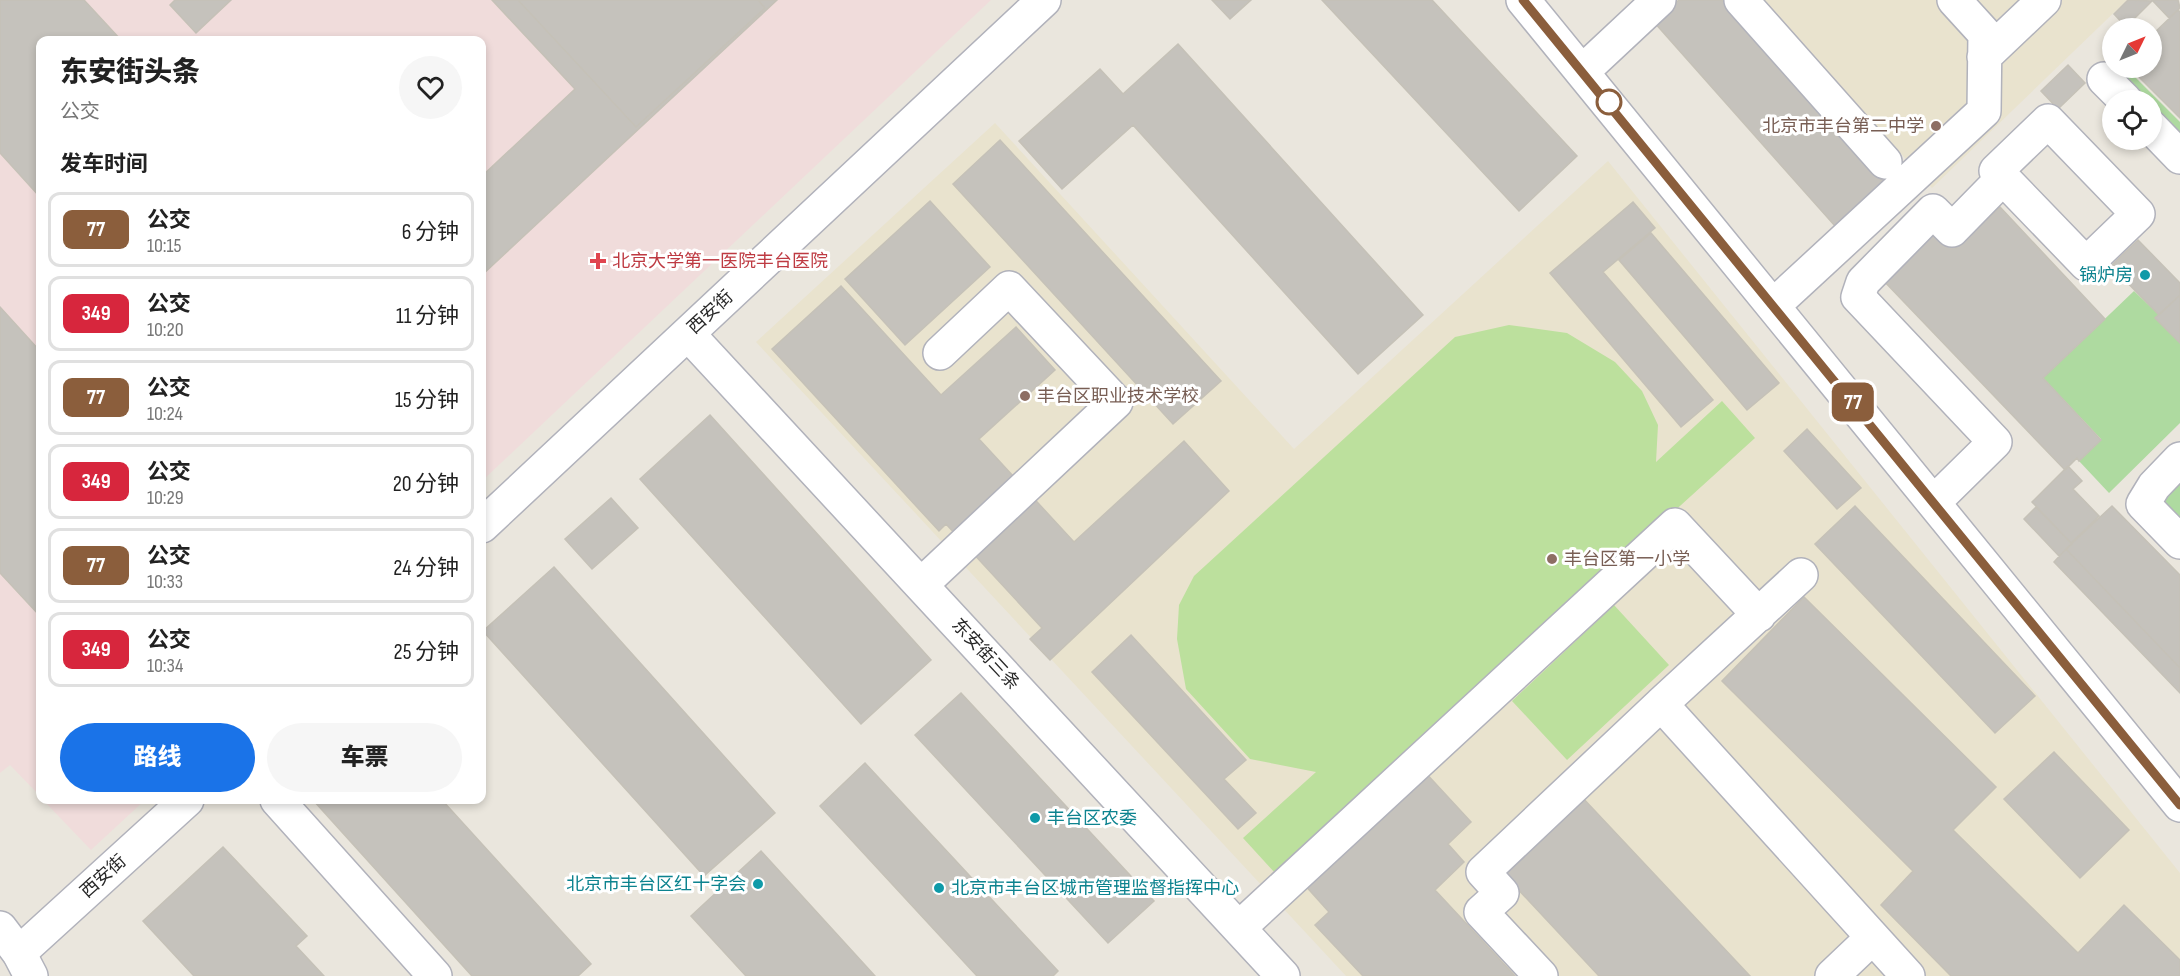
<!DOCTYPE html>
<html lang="zh">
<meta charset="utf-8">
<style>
body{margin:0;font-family:"Sofia Sans Condensed","Noto Sans SC",sans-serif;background:#f6f6f6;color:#222;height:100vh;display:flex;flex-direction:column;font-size:22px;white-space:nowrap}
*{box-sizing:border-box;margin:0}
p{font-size:20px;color:#767676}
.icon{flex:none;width:33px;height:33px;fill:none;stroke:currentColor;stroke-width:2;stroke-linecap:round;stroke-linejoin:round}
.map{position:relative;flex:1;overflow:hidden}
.sheet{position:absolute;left:36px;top:36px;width:450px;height:768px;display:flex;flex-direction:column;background:#fff;border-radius:12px;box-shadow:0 3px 9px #0003}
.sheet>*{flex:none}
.badge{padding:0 12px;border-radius:9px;font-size:21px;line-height:39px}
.needle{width:39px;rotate:47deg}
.controls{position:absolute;left:2102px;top:18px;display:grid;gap:12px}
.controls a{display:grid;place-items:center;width:60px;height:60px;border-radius:50%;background:#fff;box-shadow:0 3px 9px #0003;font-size:30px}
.map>.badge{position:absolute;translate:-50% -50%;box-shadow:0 0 0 3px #fff}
h2{padding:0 24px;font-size:22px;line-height:54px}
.round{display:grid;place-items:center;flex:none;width:63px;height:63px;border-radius:32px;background:#f6f6f6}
.overview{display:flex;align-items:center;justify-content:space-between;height:102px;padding:0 24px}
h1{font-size:28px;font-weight:800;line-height:45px}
.primary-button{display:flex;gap:12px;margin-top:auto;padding:12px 24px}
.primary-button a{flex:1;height:69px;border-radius:36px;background:#1a73e8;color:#fff;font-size:24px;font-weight:800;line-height:69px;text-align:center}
.primary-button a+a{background:#f6f6f6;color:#222}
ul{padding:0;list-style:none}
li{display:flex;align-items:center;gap:18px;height:75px;margin:0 12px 9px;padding:0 12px;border:3px solid #e0e0e0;border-radius:12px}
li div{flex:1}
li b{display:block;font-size:22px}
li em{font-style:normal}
li .badge{min-width:66px;font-weight:700;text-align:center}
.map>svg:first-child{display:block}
.education{fill:#e9e3ce}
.medical{fill:#f0dcdb}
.green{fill:#aedaa0}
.pitch{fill:#bce09d}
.building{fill:#c5c2bc;stroke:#c5c1b7;stroke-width:1.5}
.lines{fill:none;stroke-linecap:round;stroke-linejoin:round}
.street-casing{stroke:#b1b2bb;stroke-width:36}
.secondary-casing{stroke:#b1b2bb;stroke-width:36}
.street{stroke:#fff;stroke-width:33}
.secondary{stroke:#fff;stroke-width:33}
.line-casing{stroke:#fff;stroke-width:14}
.line{stroke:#8b5e3c;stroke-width:9}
.stop-dot{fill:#fff;stroke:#8b5e3c;stroke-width:3}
.education-dot{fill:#8d6e63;stroke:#fff;stroke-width:2}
.health-dot{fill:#e0444e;stroke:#fff;stroke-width:2}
.culture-dot{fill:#0f9aa8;stroke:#fff;stroke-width:2}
.labels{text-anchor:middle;stroke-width:6;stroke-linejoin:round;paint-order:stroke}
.education-label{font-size:18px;fill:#785e54;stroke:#fff;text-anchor:start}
.health-label{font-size:18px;fill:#be3a42;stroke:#fff;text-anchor:start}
.culture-label{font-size:18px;fill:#0d838f;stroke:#fff;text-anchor:end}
.street-label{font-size:18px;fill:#292929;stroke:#fff}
</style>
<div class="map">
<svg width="2180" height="976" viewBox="0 0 2180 976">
<rect width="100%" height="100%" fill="#eae6dd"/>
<!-- education -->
<path class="education" d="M1762,0H2127L1932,188Z
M995,123L1294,449L1608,161L2180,873V976H1346L756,342Z"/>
<!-- medical -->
<path class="medical" d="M0,0H991L482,481V40H40V796L10,765L0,773Z
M43,800H145L91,850Z"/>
<!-- green -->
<path class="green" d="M2122,68H2126L2180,122V137L2151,107V100H2144L2117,73Z
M2134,291L2159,315L2156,318L2180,343V423L2109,493L2079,461L2101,439L2043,378Z
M2180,474V525L2154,499Z"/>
<!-- pitch -->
<path class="pitch" d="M1509,325L1567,333L1615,362L1642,391L1658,425L1656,462L1722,401L1755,438L1275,873L1243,838L1316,772L1250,759L1186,689L1177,639L1179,605L1194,576L1455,337Z
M1614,605L1669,665L1567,760L1512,701Z"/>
<!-- building -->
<path class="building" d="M0,0H84L121,40H40V197L0,153Z
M175,0H231L196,33L170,5Z
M492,0H777L482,275V176L575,89Z
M518,0H758L765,8L636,127Z
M1212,0H1251L1230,19Z
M1322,0H1432L1577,156L1519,211Z
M1679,0H1722L1884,182L1835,226L1654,22Z
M2128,0L2152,1L2126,27L2114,14Z
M2152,0H2178L2180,8L2169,18Z
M2178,10L2180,12V118L2130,68H2151V36Z
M1178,44L1423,315L1358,374L1133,125L1062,189L1019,141L1100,69L1123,94Z
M2068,65L2085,83L2058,109L2041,91Z
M1000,140L1221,381L1173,424L953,184Z
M930,201L990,267L905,345L845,279Z
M1633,202L1655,228L1603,272L1713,400L1681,427L1550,273Z
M2000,207L2105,319L2043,378L2101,440L2079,461L2077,458L2065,470L1882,279L1936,228L1956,248Z
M1651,233L1779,383L1747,410L1619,260Z
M2138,240L2180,283V295L2159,315L2111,266Z
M841,286L941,395L1016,327L1055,370L979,439L1074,542L1184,441L1229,491L1050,660L1030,639L1042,628L946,524L939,531L772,349Z
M2180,295V343L2155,318Z
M0,307L40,351V616L0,573Z
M710,415L931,660L861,724L640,479Z
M1807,429L1861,488L1837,509L1784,451Z
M2068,466L2082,481L2073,489L2099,516L2071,543L2032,502Z
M611,498L638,528L592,569L565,539Z
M1855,506L2035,696L1995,733L1815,544Z
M2112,506L2180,575V668L2066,549Z
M2036,507L2072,544L2059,556L2024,519Z
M2066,549L2180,668V693L2054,562Z
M554,567L775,813L704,876L483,631Z
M1804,597L1996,787L1953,830L2078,953L2124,905L2180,960V976H1951L1881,905L1913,871L1722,681Z
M1131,635L1246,760L1224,779L1256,813L1238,829L1092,672Z
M961,693L1154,901L1108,943L915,735Z
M2054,752L2129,830L2080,878L2004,799Z
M865,763L1058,971L1053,976H977L820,806Z
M1423,770L1471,822L1448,844L1464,862L1435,890L1515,976H1363L1315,925L1329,912L1303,883Z
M1580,795L1750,976H1599L1500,870Z
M313,800H442L591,964L578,976H472Z
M223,847L307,936L296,946L324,976H194L143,921Z
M761,851L875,976H746L691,916Z"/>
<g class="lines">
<defs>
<path id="street" d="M1523,0L2180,805
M1741,0L1885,162
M1984,57L2044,0
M1583,71L1659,0
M2104,79L2125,100
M2151,127L2180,157
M1774,305L1984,111L1985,34L1954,0
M688,334L1283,976
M2180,459L2154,486L2143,504L2180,542
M1934,502L1995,442L1858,297L1863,282L1933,211L1952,230L2003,178L2086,264L2138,214L2048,121L1996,171L2003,178
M482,526L1044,0
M1801,575L1661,704L1908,976
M922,584L1116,402L1009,288L940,353
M277,800L435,976
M1239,928L1675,525L1759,615
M19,953L187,800
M1541,976L1481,912L1502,893L1483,872L1661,704
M1832,976L1872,938"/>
<path id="secondary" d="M0,928L19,953L31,976"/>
</defs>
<!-- street casing -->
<use href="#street" class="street-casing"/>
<!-- secondary casing -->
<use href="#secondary" class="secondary-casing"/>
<!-- street -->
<use href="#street" class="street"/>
<!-- secondary -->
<use href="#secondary" class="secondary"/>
</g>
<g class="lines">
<defs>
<path id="line" d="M1523,0L2180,805"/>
</defs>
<!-- line casing -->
<use href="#line" class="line-casing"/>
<!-- line -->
<use href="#line" class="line"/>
</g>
<!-- markers -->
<circle class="stop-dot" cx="1609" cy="102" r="12"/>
<g class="education-dot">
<circle cx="1936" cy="126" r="6"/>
<circle cx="1025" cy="396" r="6"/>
<circle cx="1552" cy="559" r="6"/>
</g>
<path class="health-dot" d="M595 252h6v6h6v6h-6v6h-6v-6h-6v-6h6z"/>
<g class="culture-dot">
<circle cx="2145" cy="275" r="6"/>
<circle cx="1035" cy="818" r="6"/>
<circle cx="758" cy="884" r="6"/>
<circle cx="939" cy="888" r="6"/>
</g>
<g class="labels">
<!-- education labels -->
<g class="education-label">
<text x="1924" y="132" text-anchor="end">北京市丰台第二中学</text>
<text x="1037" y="402">丰台区职业技术学校</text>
<text x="1564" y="565">丰台区第一小学</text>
</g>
<!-- health labels -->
<g class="health-label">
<text x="612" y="267">北京大学第一医院丰台医院</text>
</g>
<!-- culture labels -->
<g class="culture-label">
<text x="2133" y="281">锅炉房</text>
<text x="1047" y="824" text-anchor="start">丰台区农委</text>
<text x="746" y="890">北京市丰台区红十字会</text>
<text x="951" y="894" text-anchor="start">北京市丰台区城市管理监督指挥中心</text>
</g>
<!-- street labels -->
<g class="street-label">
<text transform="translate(710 312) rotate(-43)" y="6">西安街</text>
<text transform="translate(986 654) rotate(47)" y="6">东安街三条</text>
<text transform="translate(103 876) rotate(-42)" y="6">西安街</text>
</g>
</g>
</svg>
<div class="controls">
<a><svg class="needle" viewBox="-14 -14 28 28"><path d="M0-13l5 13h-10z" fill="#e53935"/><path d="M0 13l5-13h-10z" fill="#767676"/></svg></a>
<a><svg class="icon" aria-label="locate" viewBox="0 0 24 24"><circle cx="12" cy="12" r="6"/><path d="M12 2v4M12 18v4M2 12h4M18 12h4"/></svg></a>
</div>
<b class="badge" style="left:1853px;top:402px;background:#8b5e3c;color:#fff">77</b>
<section class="sheet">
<div class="overview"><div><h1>东安街头条</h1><p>公交</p></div><a class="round"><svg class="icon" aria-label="heart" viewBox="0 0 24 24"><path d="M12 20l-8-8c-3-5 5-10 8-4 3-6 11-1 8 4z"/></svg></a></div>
<h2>发车时间</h2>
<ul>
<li><span class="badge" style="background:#8b5e3c;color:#fff">77</span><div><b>公交</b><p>10:15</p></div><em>6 分钟</em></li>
<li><span class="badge" style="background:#d7263d;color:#fff">349</span><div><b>公交</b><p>10:20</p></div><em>11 分钟</em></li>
<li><span class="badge" style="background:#8b5e3c;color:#fff">77</span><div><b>公交</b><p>10:24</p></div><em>15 分钟</em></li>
<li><span class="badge" style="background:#d7263d;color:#fff">349</span><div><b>公交</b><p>10:29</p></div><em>20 分钟</em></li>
<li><span class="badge" style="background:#8b5e3c;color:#fff">77</span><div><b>公交</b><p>10:33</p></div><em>24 分钟</em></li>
<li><span class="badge" style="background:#d7263d;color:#fff">349</span><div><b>公交</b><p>10:34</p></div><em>25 分钟</em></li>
</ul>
<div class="primary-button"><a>路线</a><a>车票</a></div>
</section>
</div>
